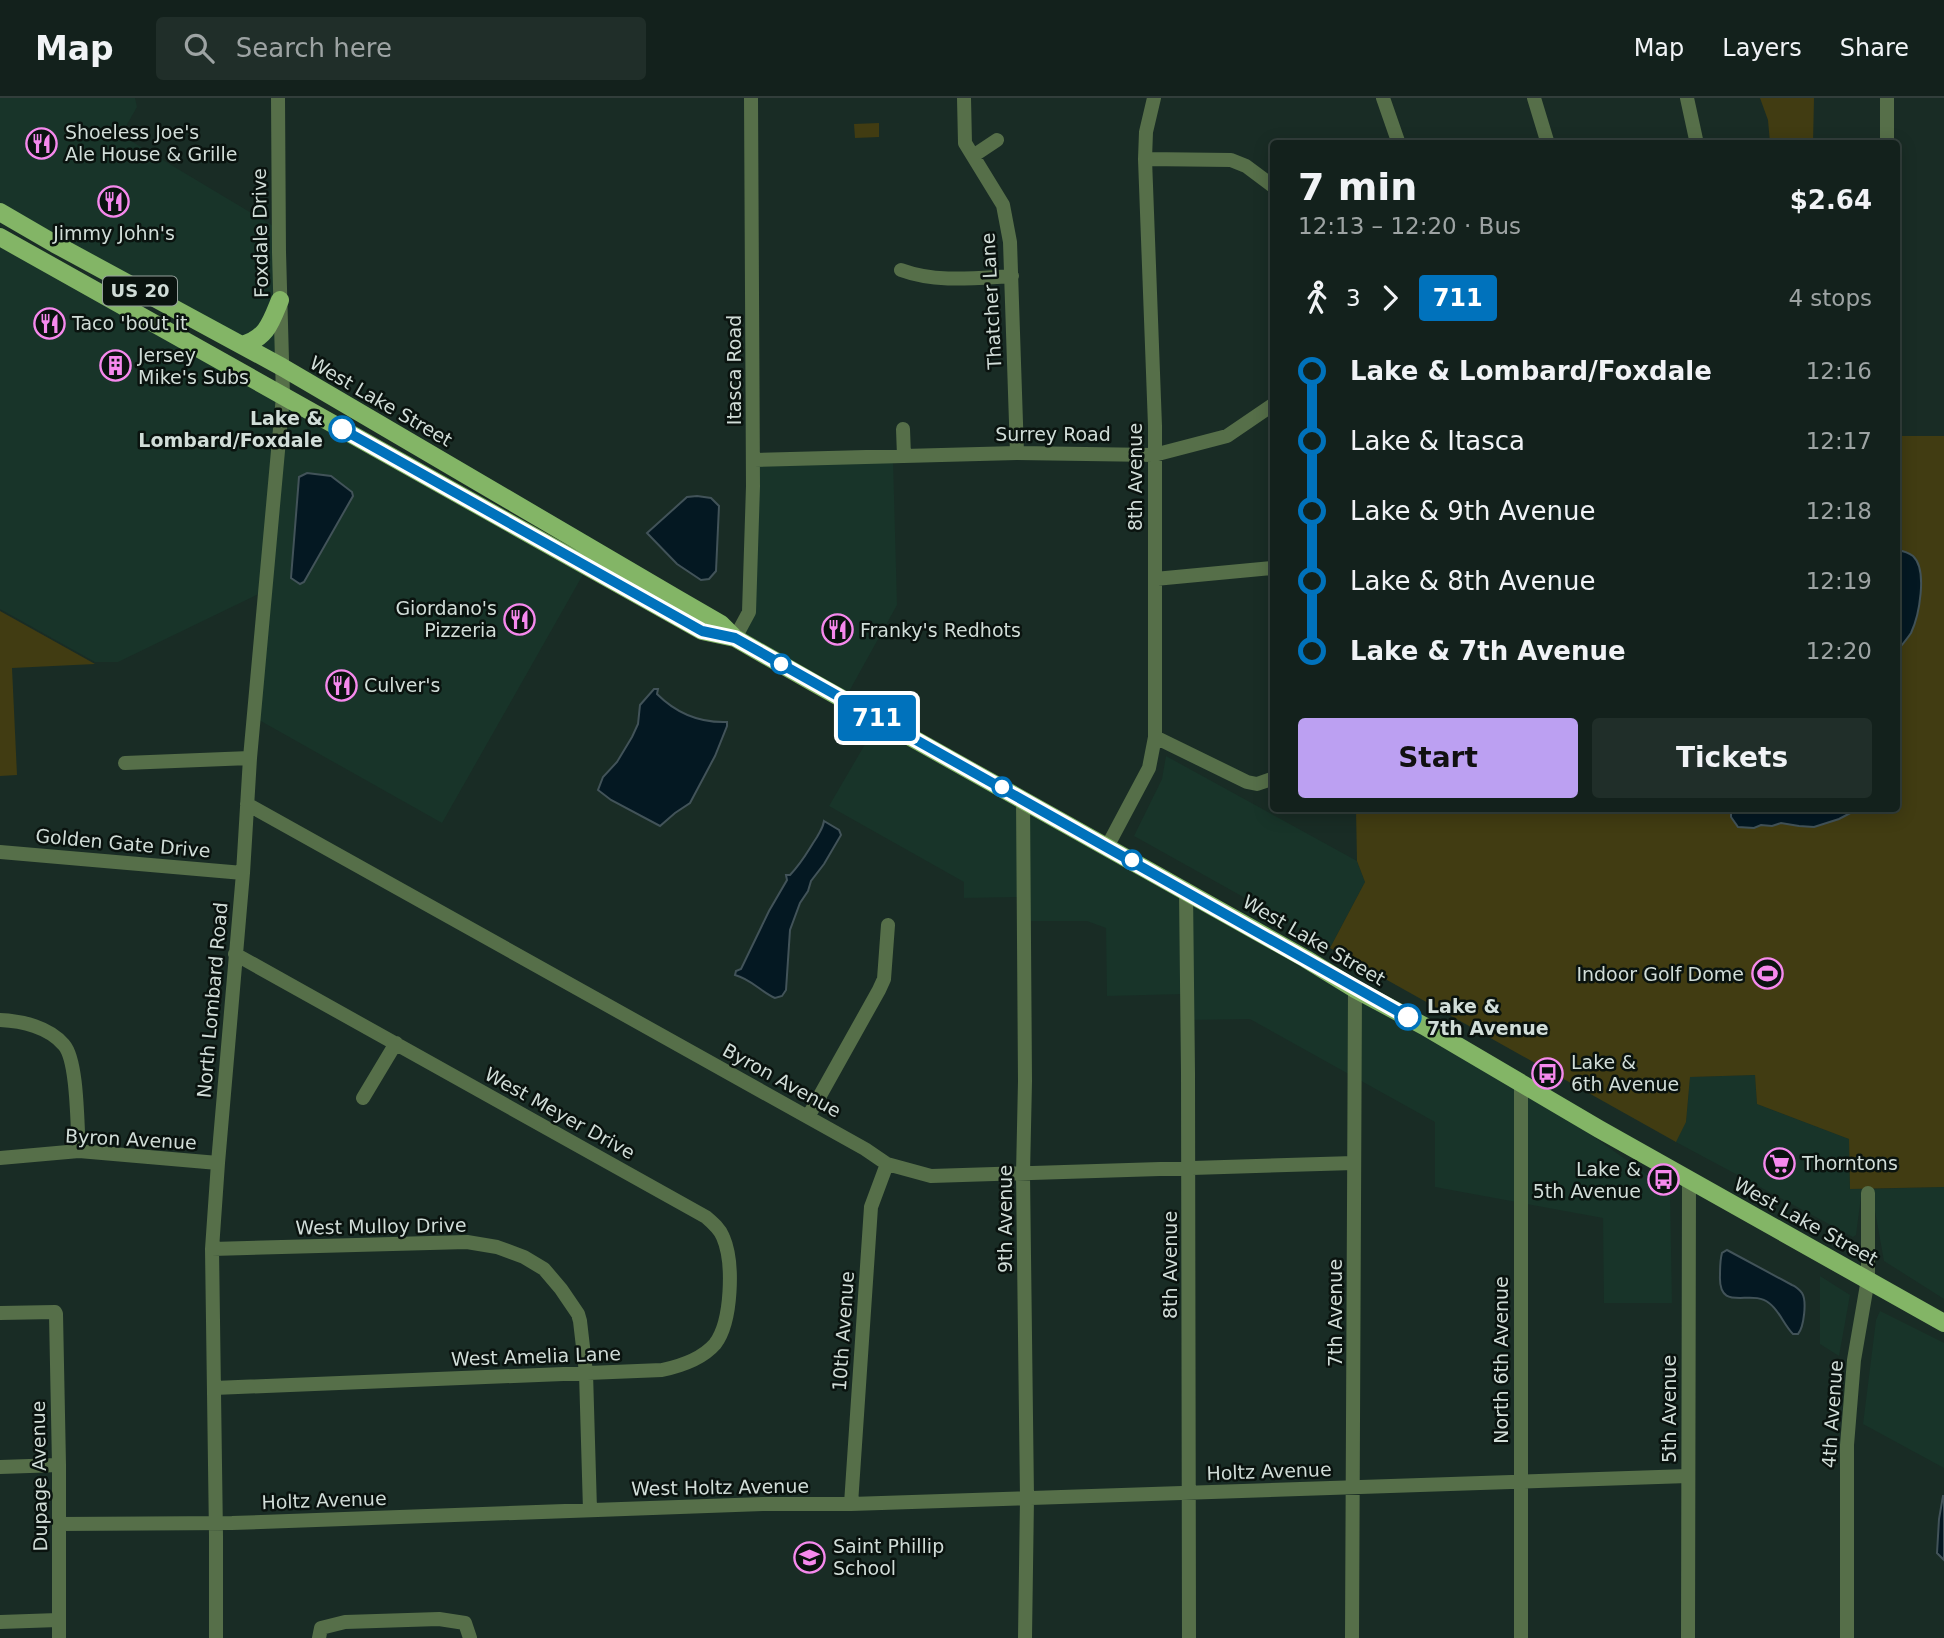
<!DOCTYPE html>
<meta charset="utf-8">
<style>
body{margin:0;font-family:"DejaVu Sans",sans-serif;background:#202e29;color:#f1f3f6;height:100vh;display:flex;flex-direction:column;font-size:26px;white-space:nowrap}
*{box-sizing:border-box;margin:0}
p{font-size:23px;color:#9da3a3}
.icon{flex:none;width:38px;height:38px;fill:none;stroke:currentColor;stroke-width:2;stroke-linecap:round;stroke-linejoin:round}
.map{position:relative;flex:1;overflow:hidden}
.sheet{position:absolute;left:1270px;top:42px;width:630px;height:672px;display:flex;flex-direction:column;background:#13211c;border-radius:7px;box-shadow:0 4px 18px #0003,0 0 0 2px #323e3b}
.sheet>*{flex:none}
.badge{padding:0 14px;border-radius:5px;font-size:24px;line-height:46px}
.map>.badge{position:absolute;translate:-50% -50%;box-shadow:0 0 0 4px #fff}
.legs{display:flex;align-items:center;gap:10px;height:77px;padding:0 28px;font-size:23px}
.legs p{margin-inline-start:auto}
.overview{display:flex;align-items:center;justify-content:space-between;height:119px;padding:0 28px}
h1{font-size:38px;font-weight:700;line-height:52px}
.action{display:flex;gap:14px;margin-top:auto;padding:14px 28px}
.action a{flex:1;height:80px;border-radius:7px;background:#bca0f2;color:#111;font-size:28px;font-weight:700;line-height:80px;text-align:center}
.action a+a{background:#202e29;color:#f1f3f6}
ul{padding:0 28px;list-style:none}
li{display:flex;align-items:center;gap:24px;height:70px;font-size:26px}
li i{display:grid;place-items:center;width:10px;height:100%;margin:0 9px;background:currentColor}
li i::after{content:'';width:18px;height:18px;margin:-9px;border:5px solid;border-radius:50%;background:#13211c}
li p{margin-inline-start:auto}
li:first-child i{background:linear-gradient(#0000 50%,currentColor 0)}
li:last-child i{background:linear-gradient(currentColor 50%,#0000 0)}
header{display:flex;align-items:center;gap:42px;box-sizing:border-box;height:98px;padding:0 35px;background:#13211c;border-bottom:2px solid #323e3b}
header strong{font-size:33px}
nav{display:flex;gap:38px;margin-inline-start:auto;font-size:24px}
.search{width:490px;height:63px;background:#202e29;display:flex;align-items:center;gap:18px;box-sizing:border-box;padding:0 24px;border-radius:7px;color:#9da3a3;font-size:26px}
.map>svg:first-child{display:block}
.built{fill:#183429}
.green{fill:#413c12}
.water{fill:#041822;stroke:#425359;stroke-width:2}
.lines{fill:none;stroke-linecap:round;stroke-linejoin:round}
.minor{stroke:#566f49;stroke-width:14}
.major{stroke:#83b566;stroke-width:18}
.line-1-casing{stroke:#fff;stroke-width:16}
.line-1{stroke:#0072bc;stroke-width:10}
.stop-1-dot{fill:#fff;stroke:#0072bc;stroke-width:3.5}
.labels{text-anchor:middle;stroke-width:5;stroke-linejoin:round;paint-order:stroke}
.shield{fill:#0a130f;stroke:#95a09c;stroke-width:2}
.shield-label{font-size:18px;font-weight:bold;fill:#d1ddd8}
.poi-label{font-size:19px;fill:#d1ddd8;stroke:#0a130f;text-anchor:start}
.street-label{font-size:19px;fill:#d1ddd8;stroke:#0a130f}
.stop-label{font-size:19px;font-weight:bold;fill:#d1ddd8;stroke:#0a130f;text-anchor:end}
</style>
<header>
<strong>Map</strong>
<div class="search"><svg class="icon" aria-label="search" viewBox="0 0 24 24"><circle cx="10" cy="10" r="6"/><path d="M15 15l6 6"/></svg>Search here</div>
<nav><a>Map</a><a>Layers</a><a>Share</a></nav>
</header>
<div class="map">
<svg width="1944" height="1540" viewBox="0 0 1944 1540">
<rect width="100%" height="100%" fill="#192c25"/>
<!-- built -->
<path class="built" d="M0,0H135L137,9L121,37L275,129L278,265L0,108Z
M0,143L585,473L442,725L259,622L269,491L118,564H95L0,511Z
M893,361L897,507L846,599L737,539L752,514L756,364Z
M878,624L1020,702L1021,799L964,800V784L829,708Z
M1166,658L1357,763L1365,784L1331,848L1134,738L1162,681Z
M1025,706L1518,985L1670,1093L1672,1205H1604L1603,1120L1435,1089V1024L1250,921L1186,922L1185,896L1107,898L1106,830L1087,823H1026Z
M1755,977L1757,1006L1849,1041L1850,1091H1862L1856,1137L1853,1139L1676,1044L1686,1024L1690,979Z
M1944,1089V1201L1884,1163L1871,1091Z
M1820,1178L1850,1197L1839,1258L1820,1246Z
M1880,1213L1944,1245V1370L1863,1326L1876,1222Z"/>
<!-- green -->
<path class="green" d="M1760,0H1814L1813,45H1770L1768,22Z
M879,25V39L855,40L854,26Z
M1897,338H1944V1089L1850,1091L1849,1041L1757,1006L1755,977L1690,979L1686,1024L1676,1044L1330,850L1365,784L1357,763L1356,711L1897,710Z
M0,513L95,566L12,570L17,677L0,678Z"/>
<!-- water -->
<path class="water" d="M307,375L331,378L352,394L353,398L304,484L300,486L291,480L299,379Z
M697,398L711,400L719,408L716,473L709,481L701,482L677,466L647,435L687,399Z
M1897,452C1903,453 1908,454 1913,458C1928,472 1919,518 1911,535C1907,541 1902,547 1897,553Z
M654,591H658L657,596C677,616 699,625 727,624V628L715,658L690,705L675,715L660,728L611,702L598,692L603,679L617,664L632,639L638,626L640,607Z
M1731,711V710L1858,711L1839,721L1814,729L1799,728L1781,725L1772,728L1761,727L1754,730L1738,729L1731,719Z
M824,723L839,732L841,737L824,766L811,783L808,793L800,805L790,832L786,892L782,898L775,900C761,894 751,881 735,877L736,873L741,871L769,813L787,782L786,777H790C804,762 807,754 817,739C820,733 823,730 824,723Z
M1727,1152L1792,1187C1795,1188 1800,1192 1802,1195C1807,1203 1804,1229 1798,1236H1793C1784,1227 1779,1212 1769,1205C1751,1190 1718,1216 1720,1177C1720,1169 1720,1162 1722,1155Z
M1943,1398H1944V1462L1937,1455L1939,1421Z"/>
<g class="lines">
<!-- minor -->
<path class="minor" d="M964,0L965,45L1003,107L1010,144L1017,355
M1383,0L1399,46
M1534,0L1548,46
M1687,0L1697,46
M1887,0V46
M973,58L997,42
M1145,61L1231,62L1246,68L1274,89
M901,172C936,185 975,180 1012,178
M903,331L904,358
M754,362L1017,355L1154,357L1227,338L1274,306
M1155,481L1272,470L1274,473
M735,540L749,514L753,388L751,0
M1155,639L1247,684L1257,686L1274,680
M125,665L250,660
M1023,701L1025,983L1023,1076L1027,1400L1025,1540
M247,706L865,1051L887,1066L931,1078L1354,1065
M1107,749L1149,670L1155,639V328L1145,61L1146,34L1154,0
M0,754L243,775
M1186,793L1188,975L1189,1540
M0,922C22,923 49,929 64,947C78,963 77,1030 79,1053
M363,1000L396,945
M808,1019L879,892L884,881L888,827
M0,1060L79,1053L218,1065
M212,1151L467,1144L497,1149L524,1159L544,1171L561,1191L578,1216L580,1223L586,1275L590,1412
M0,1215L55,1214L56,1216L59,1367V1540
M214,1290L662,1272C681,1268 702,1261 715,1246C732,1224 734,1164 723,1139C720,1131 713,1125 706,1119L235,856
M0,1369L59,1367
M851,1406L871,1109L887,1066
M59,1426L232,1425L763,1406H851L1688,1378
M0,1524L58,1522
M216,1540V1438L212,1151L218,1065L243,775L250,660L283,298L279,154L278,0
M319,1540L321,1530L345,1524L439,1521L465,1525L470,1540
M1352,1540L1355,891
M1521,1540V984
M1688,1540L1689,1082
M1847,1540V1347L1854,1262L1868,1181V1095"/>
<!-- major -->
<path class="major" d="M0,114L55,146L282,269L676,500L721,526L735,540L814,585L1306,861L1355,891L1424,928L1599,1031L1944,1225
M0,139L702,533L735,540
M242,247C267,240 271,224 280,202"/>
</g>
<g class="lines">
<defs>
<path id="line-1" d="M342,331L702,533L735,540L1408,919"/>
</defs>
<!-- line-1 casing -->
<use href="#line-1" class="line-1-casing"/>
<!-- line-1 -->
<use href="#line-1" class="line-1"/>
</g>
<!-- icons -->
<defs>
<symbol id="restaurant-ring" viewBox="-11 -11 22 22"><circle r="9.5" fill="#0a130f" stroke="#f689ed" stroke-width="1.5"/><path d="M-5-6h1v4h1v-4h1v4h1v-4h1v5L-1.5 .5V6h-2V.5L-5-1ZM5-6V6H3V1.5H1.5Q1.5-4 5-6Z" fill="#f689ed"/></symbol>
<symbol id="building-ring" viewBox="-11 -11 22 22"><circle r="9.5" fill="#0a130f" stroke="#f689ed" stroke-width="1.5"/><path d="M-4-6H4V6H1V3H-1V6H-4ZM-2.5-4.3h1.7v1.8h-1.7ZM.8-4.3h1.7v1.8H.8ZM-2.5-1h1.7V.8h-1.7ZM.8-1h1.7V.8H.8Z" fill="#f689ed"/></symbol>
<symbol id="stadium-ring" viewBox="-11 -11 22 22"><circle r="9.5" fill="#0a130f" stroke="#f689ed" stroke-width="1.5"/><path d="M0-5a6.5 5 0 1 0 0 10a6.5 5 0 1 0 0-10ZM-3.5-1.8h7v3.6h-7Z" fill="#f689ed"/></symbol>
<symbol id="bus-ring" viewBox="-11 -11 22 22"><circle r="9.5" fill="#0a130f" stroke="#f689ed" stroke-width="1.5"/><path d="M-5-6H5V4H4V6H2V4H-2V6H-4V4H-5ZM-3.5-4V0h7V-4ZM-3.5 1.2v1.5H-2V1.2ZM2 1.2v1.5H3.5V1.2Z" fill="#f689ed"/></symbol>
<symbol id="supermarket-ring" viewBox="-11 -11 22 22"><circle r="9.5" fill="#0a130f" stroke="#f689ed" stroke-width="1.5"/><path d="M-6-5.5h2.5l.6 2H6L4.5 2H-2.5L-4.4-4H-6ZM-1.5 3.2a1.3 1.3 0 1 0 .1 0ZM3 3.2a1.3 1.3 0 1 0 .1 0Z" fill="#f689ed"/></symbol>
<symbol id="school-ring" viewBox="-11 -11 22 22"><circle r="9.5" fill="#0a130f" stroke="#f689ed" stroke-width="1.5"/><path d="M0-5L7-2L0 1L-7-2ZM-4 1L0 2.5L4 1V4Q0 6-4 4Z" fill="#f689ed"/></symbol>
</defs>
<g fill-rule="evenodd">
<use href="#restaurant-ring" x="24" y="28" width="35" height="35"/>
<use href="#restaurant-ring" x="96" y="86" width="35" height="35"/>
<use href="#restaurant-ring" x="32" y="208" width="35" height="35"/>
<use href="#building-ring" x="98" y="250" width="35" height="35"/>
<use href="#restaurant-ring" x="502" y="504" width="35" height="35"/>
<use href="#restaurant-ring" x="820" y="514" width="35" height="35"/>
<use href="#restaurant-ring" x="324" y="570" width="35" height="35"/>
<use href="#stadium-ring" x="1750" y="858" width="35" height="35"/>
<use href="#bus-ring" x="1530" y="958" width="35" height="35"/>
<use href="#supermarket-ring" x="1762" y="1048" width="35" height="35"/>
<use href="#bus-ring" x="1646" y="1064" width="35" height="35"/>
<use href="#school-ring" x="792" y="1442" width="35" height="35"/>
</g>
<!-- markers -->
<g class="stop-1-dot">
<circle cx="342" cy="331" r="12"/>
<circle cx="781" cy="566" r="9"/>
<circle cx="1002" cy="689" r="9"/>
<circle cx="1132" cy="762" r="9"/>
<circle cx="1408" cy="919" r="12"/>
</g>
<g class="labels">
<!-- shield labels -->
<rect class="shield" x="103" y="178.5" width="74" height="29" rx="5"/>
<g class="shield-label">
<text x="140" y="199">US 20</text>
</g>
<!-- poi labels -->
<g class="poi-label">
<text x="65" y="41">Shoeless Joe's<tspan x="65" dy="22">Ale House &amp; Grille</tspan></text>
<text x="114" y="142" text-anchor="middle">Jimmy John's</text>
<text x="72" y="232">Taco 'bout it</text>
<text x="138" y="264">Jersey<tspan x="138" dy="22">Mike's Subs</tspan></text>
<text x="497" y="517" text-anchor="end">Giordano's<tspan x="497" dy="22">Pizzeria</tspan></text>
<text x="860" y="539">Franky's Redhots</text>
<text x="364" y="594">Culver's</text>
<text x="1744" y="883" text-anchor="end">Indoor Golf Dome</text>
<text x="1571" y="971">Lake &amp;<tspan x="1571" dy="22">6th Avenue</tspan></text>
<text x="1802" y="1072">Thorntons</text>
<text x="1641" y="1078" text-anchor="end">Lake &amp;<tspan x="1641" dy="22">5th Avenue</tspan></text>
<text x="833" y="1455">Saint Phillip<tspan x="833" dy="22">School</tspan></text>
</g>
<!-- street labels -->
<g class="street-label">
<text transform="translate(260 135) rotate(-91)" y="7">Foxdale Drive</text>
<text transform="translate(991 203) rotate(-93)" y="7">Thatcher Lane</text>
<text transform="translate(734 272) rotate(-90)" y="7">Itasca Road</text>
<text transform="translate(381 303) rotate(30)" y="7">West Lake Street</text>
<text x="1053" y="343">Surrey Road</text>
<text transform="translate(1135 379) rotate(-90)" y="7">8th Avenue</text>
<text transform="translate(123 745) rotate(5)" y="7">Golden Gate Drive</text>
<text transform="translate(1314 842) rotate(30)" y="7">West Lake Street</text>
<text transform="translate(212 902) rotate(-85)" y="7">North Lombard Road</text>
<text transform="translate(782 982) rotate(29)" y="7">Byron Avenue</text>
<text transform="translate(560 1015) rotate(29)" y="7">West Meyer Drive</text>
<text transform="translate(131 1041) rotate(3)" y="7">Byron Avenue</text>
<text transform="translate(1005 1121) rotate(-90)" y="7">9th Avenue</text>
<text transform="translate(1806 1123) rotate(29)" y="7">West Lake Street</text>
<text transform="translate(381 1128) rotate(-1)" y="7">West Mulloy Drive</text>
<text transform="translate(1170 1167) rotate(-90)" y="7">8th Avenue</text>
<text transform="translate(1335 1215) rotate(-90)" y="7">7th Avenue</text>
<text transform="translate(843 1233) rotate(-86)" y="7">10th Avenue</text>
<text transform="translate(536 1258) rotate(-2)" y="7">West Amelia Lane</text>
<text transform="translate(1501 1262) rotate(-90)" y="7">North 6th Avenue</text>
<text transform="translate(1669 1311) rotate(-90)" y="7">5th Avenue</text>
<text transform="translate(1832 1316) rotate(-86)" y="7">4th Avenue</text>
<text transform="translate(1269 1373) rotate(-2)" y="7">Holtz Avenue</text>
<text transform="translate(39 1378) rotate(-91)" y="7">Dupage Avenue</text>
<text transform="translate(720 1389) rotate(-1)" y="7">West Holtz Avenue</text>
<text transform="translate(324 1402) rotate(-2)" y="7">Holtz Avenue</text>
</g>
<!-- stop labels -->
<g class="stop-label">
<text x="323" y="327">Lake &amp;<tspan x="323" dy="22">Lombard/Foxdale</tspan></text>
<text x="1427" y="915" text-anchor="start">Lake &amp;<tspan x="1427" dy="22">7th Avenue</tspan></text>
</g>
</g>
</svg>
<b class="badge" style="left:877px;top:620px;background:#0072bc;color:#fff">711</b>
<section class="sheet">
<div class="overview"><div><h1>7 min</h1><p>12:13 – 12:20 · Bus</p></div><b>$2.64</b></div>
<div class="legs"><svg class="icon" aria-label="walk" viewBox="0 0 24 24"><circle cx="13" cy="4" r="2"/><path d="M13 8l-2 6 4 7M11 14l-3 7M7 12l3-4h3l4 4"/></svg>3<svg class="icon" aria-label="forward" viewBox="0 0 24 24"><path d="M9 5l7 7-7 7"/></svg><b class="badge" style="background:#0072bc;color:#fff">711</b><p>4 stops</p></div>
<ul>
<li><i style="color:#0072bc"></i><b>Lake &amp; Lombard/Foxdale</b><p>12:16</p></li>
<li><i style="color:#0072bc"></i><span>Lake &amp; Itasca</span><p>12:17</p></li>
<li><i style="color:#0072bc"></i><span>Lake &amp; 9th Avenue</span><p>12:18</p></li>
<li><i style="color:#0072bc"></i><span>Lake &amp; 8th Avenue</span><p>12:19</p></li>
<li><i style="color:#0072bc"></i><b>Lake &amp; 7th Avenue</b><p>12:20</p></li>
</ul>
<div class="action"><a>Start</a><a>Tickets</a></div>
</section>
</div>
